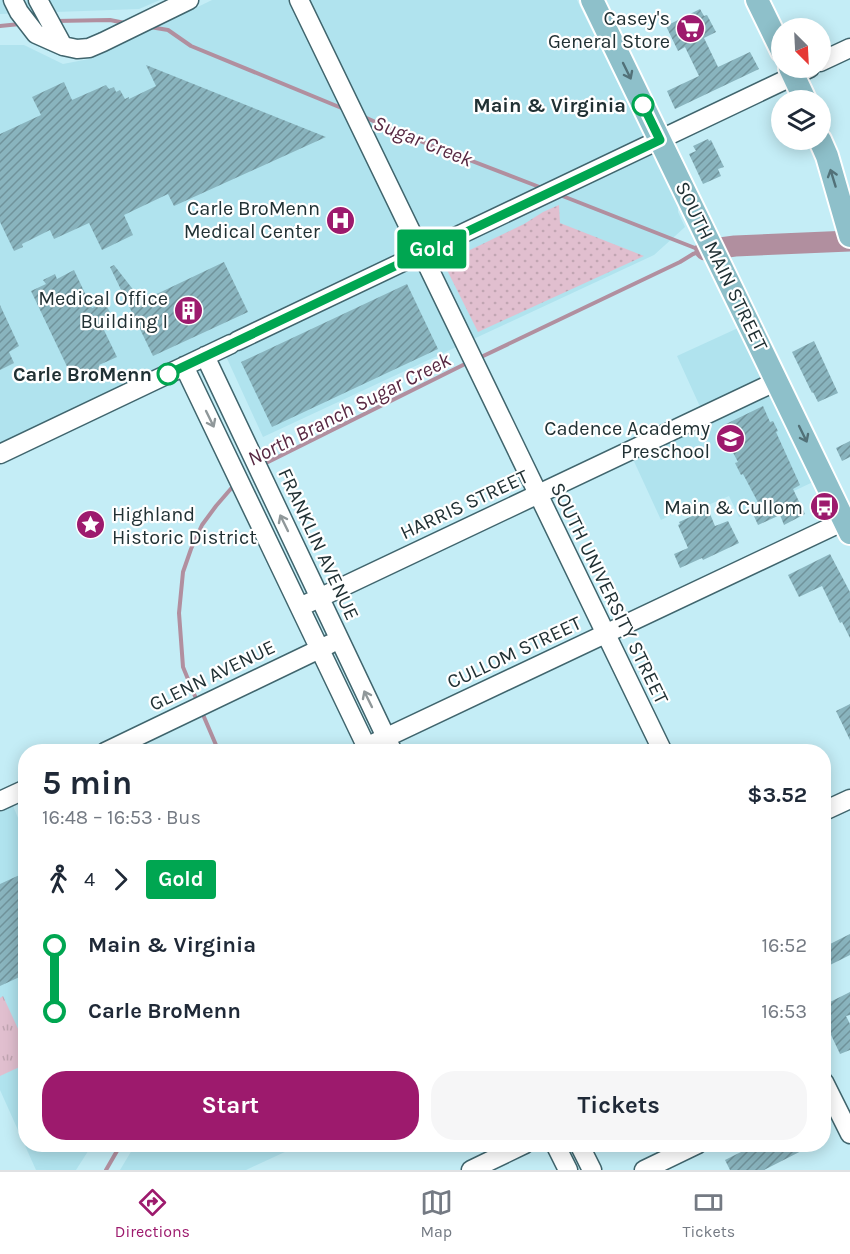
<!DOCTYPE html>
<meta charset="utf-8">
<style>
body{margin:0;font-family:Karla,sans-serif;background:#f6f6f7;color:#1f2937;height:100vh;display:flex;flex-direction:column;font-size:22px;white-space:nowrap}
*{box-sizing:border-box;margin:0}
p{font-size:20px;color:#747a83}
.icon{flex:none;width:33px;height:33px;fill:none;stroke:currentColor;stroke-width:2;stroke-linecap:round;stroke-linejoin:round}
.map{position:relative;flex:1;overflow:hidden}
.details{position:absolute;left:18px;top:744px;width:813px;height:408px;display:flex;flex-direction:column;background:#fff;border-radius:24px;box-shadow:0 3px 15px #0003}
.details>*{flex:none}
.badge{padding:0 12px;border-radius:4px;font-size:21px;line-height:39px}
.needle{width:39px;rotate:156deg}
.tools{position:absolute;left:771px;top:18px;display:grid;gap:12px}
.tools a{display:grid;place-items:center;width:60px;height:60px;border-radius:50%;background:#fff;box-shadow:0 3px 15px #0003;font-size:30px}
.map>.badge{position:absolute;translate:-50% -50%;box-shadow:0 0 0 3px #fff}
.legs{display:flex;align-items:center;gap:9px;height:66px;padding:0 24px;font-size:20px}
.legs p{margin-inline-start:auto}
.head{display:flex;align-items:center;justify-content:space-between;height:102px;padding:0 24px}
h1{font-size:33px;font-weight:700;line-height:45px}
.primary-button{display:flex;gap:12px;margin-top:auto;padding:12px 24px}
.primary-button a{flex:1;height:69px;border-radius:24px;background:#9d1a6d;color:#fff;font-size:24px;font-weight:700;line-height:69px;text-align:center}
.primary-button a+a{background:#f6f6f7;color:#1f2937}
ul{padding:0 24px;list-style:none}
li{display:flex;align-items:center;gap:21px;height:66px;font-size:22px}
li i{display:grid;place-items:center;width:9px;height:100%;margin:0 8px;background:currentColor}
li i::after{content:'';width:15px;height:15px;margin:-8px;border:4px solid;border-radius:50%;background:#fff}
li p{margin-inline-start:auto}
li:first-child i{background:linear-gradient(#0000 50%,currentColor 0)}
li:last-child i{background:linear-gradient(currentColor 50%,#0000 0)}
.menu{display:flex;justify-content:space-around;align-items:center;height:84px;border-top:2px solid #e0e1e3;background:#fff;font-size:16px;color:#747a83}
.menu a{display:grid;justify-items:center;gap:3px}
.menu .selected{color:#9d1a6d}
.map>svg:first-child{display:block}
.built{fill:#b0e3ee}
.grass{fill:url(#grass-dots)}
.park{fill:url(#park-tufts)}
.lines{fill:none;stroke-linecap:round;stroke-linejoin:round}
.stream{stroke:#b18f9f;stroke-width:4}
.river{stroke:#b18f9f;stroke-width:21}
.building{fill:url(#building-hatch)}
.minor-casing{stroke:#40656d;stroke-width:21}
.major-casing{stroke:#fff;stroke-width:26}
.minor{stroke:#fff;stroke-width:18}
.major{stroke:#8ec0ca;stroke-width:22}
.oneway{stroke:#527178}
.oneway2{stroke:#90989a}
.line-1-casing{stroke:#fff;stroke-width:14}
.line-1{stroke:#00a651;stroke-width:9}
.stop-1-dot{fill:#fff;stroke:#00a651;stroke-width:3}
.labels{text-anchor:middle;stroke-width:4.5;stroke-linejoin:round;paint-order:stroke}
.poi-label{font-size:20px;fill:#213134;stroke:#fff;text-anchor:end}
.stop-label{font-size:20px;font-weight:bold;fill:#213134;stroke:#fff;text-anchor:end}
.street-label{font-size:20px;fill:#213134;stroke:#fff}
.water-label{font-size:21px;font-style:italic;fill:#582943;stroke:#fff}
</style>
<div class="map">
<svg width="850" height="1170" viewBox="0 0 850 1170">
<defs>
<pattern id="grass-dots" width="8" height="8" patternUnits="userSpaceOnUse" patternTransform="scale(1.5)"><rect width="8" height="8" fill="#e1bfcf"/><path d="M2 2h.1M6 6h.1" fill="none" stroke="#c1a5b2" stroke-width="1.8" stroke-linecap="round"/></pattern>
<pattern id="park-tufts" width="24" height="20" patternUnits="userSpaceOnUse" patternTransform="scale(1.5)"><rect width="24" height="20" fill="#e1bfcf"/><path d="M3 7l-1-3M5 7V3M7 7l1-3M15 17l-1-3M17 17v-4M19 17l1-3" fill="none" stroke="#c1a5b2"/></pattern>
<pattern id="building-hatch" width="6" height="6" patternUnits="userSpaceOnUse" patternTransform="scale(1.5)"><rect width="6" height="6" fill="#89b4be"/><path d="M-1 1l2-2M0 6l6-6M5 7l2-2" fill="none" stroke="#70939b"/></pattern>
</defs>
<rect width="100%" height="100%" fill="#c4edf6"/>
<!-- built -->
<path class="built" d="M0,0H160L139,9L0,14Z
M212,0H577L678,205V212L685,227L654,255L263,437L219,341L0,446V45H24L63,64L89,59L97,56Z
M738,328L813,482L739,517L729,496L699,509L696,503L661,520L632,457L707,422L677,356Z
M13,806L25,834L26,1144L92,1145L76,1170H36L0,1090V812Z
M135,1145V1144L300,1145L246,1170H120Z"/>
<!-- grass -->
<path class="grass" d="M559,205L560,223L644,256L478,332L444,264L445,262L524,224L543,212Z"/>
<!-- park -->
<path class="park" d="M3,996L25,1044L26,1064L0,1076V998Z"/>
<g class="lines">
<!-- stream -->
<path class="stream" d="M55,21L110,20L125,23
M0,26L20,24
M150,27L168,30L191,46L344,109
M362,116L407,136L542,188
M560,195L695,248L704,250
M479,358L680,262L693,254L705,250
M264,464L469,362
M197,701L183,667L179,613L183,572L191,549L202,525L216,506L235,484
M201,710L219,752
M106,1170L121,1144"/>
<!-- river -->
<path class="river" d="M705,250L735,246L850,241"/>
</g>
<!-- building -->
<path class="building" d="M700,9L704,16L707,15L716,32L704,38L718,67L750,52L759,69L675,109L667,91L699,76L685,47L678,51L666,26Z
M146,65L326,137L174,206L168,194L124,215L133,235L102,250L89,223L54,239L50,230L22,244L23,247L14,251L0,222V134L41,115L32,97L64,82L72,100L106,85L109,89L114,87L116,92L120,90L125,99L129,97V99L156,86Z
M708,139L709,141L711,140L724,167L718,169L721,176L703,184L689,154L696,151L693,146Z
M224,262L248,312L153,356L110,267L114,265L142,301Z
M74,270L92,308L105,302L115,323L103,328L117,357L99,365L101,370L87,377L85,371L72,377L31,291L46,284L43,280L55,274L57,279Z
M407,284L438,349L272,427L241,362Z
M0,305L19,346L9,352L14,363L0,370Z
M814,341L838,393L818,402L813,392L812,393L792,352Z
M763,406L770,422L773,421L778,431L776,432L800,485L793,489L805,514L784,525L780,515L758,525L753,514L762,510L743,474L741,475L735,463L738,462L730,447L732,446L722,426Z
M850,441V457L842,461L836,448Z
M708,509L715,526L728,521L739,543L703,560L702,558L680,568L674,554L688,548L678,525L680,524L679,522Z
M830,554L850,592V638L842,622L840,623L822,586L799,597L788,575Z
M850,704V740L836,711Z
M26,872V974L0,986V884Z
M850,934V955L824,968V947Z
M850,992V1015L846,1016L850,1024V1050L840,1054L824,1020V1005Z
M757,1144H815L764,1170H730L725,1160Z"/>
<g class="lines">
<defs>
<path id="minor" d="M13,0L19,12L36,34L63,46L77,49L89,48L103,42L189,0
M38,0L63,46
M299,0L663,752
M820,62L850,48
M237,341L810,68
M205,356L393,752
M184,366L369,752
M0,454L231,344
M300,607L777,381
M366,747L844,521
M105,752L330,644
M0,801L26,789
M824,811L850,799
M824,1082L850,1134
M555,1144L568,1170
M579,1144L592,1170
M471,1170L525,1144
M644,1170L698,1144"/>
<path id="major" d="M592,0L850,533
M757,0L782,51
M790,68L805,100
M820,140L827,156L850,236"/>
</defs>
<!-- minor casing -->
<use href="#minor" class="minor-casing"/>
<!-- major casing -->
<use href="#major" class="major-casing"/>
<!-- minor -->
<use href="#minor" class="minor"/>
<!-- major -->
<use href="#major" class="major"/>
</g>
<!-- one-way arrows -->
<defs><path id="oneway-shaft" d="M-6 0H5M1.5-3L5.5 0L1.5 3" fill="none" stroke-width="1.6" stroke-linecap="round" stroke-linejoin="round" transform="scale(1.5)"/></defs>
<g class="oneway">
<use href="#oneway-shaft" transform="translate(627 71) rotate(64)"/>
<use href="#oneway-shaft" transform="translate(833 178) rotate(-107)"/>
<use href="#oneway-shaft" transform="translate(803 434) rotate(64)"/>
</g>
<g class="oneway2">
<use href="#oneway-shaft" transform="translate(210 419) rotate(64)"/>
<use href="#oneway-shaft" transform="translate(284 523) rotate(-116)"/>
<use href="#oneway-shaft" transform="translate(368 699) rotate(-116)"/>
</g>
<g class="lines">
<defs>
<path id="line-1" d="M168,374L660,140L643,105"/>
</defs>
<!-- line-1 casing -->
<use href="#line-1" class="line-1-casing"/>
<!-- line-1 -->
<use href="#line-1" class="line-1"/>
</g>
<!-- icons -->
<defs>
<symbol id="supermarket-disc" viewBox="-11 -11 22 22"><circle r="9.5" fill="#9d1a6d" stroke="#fff"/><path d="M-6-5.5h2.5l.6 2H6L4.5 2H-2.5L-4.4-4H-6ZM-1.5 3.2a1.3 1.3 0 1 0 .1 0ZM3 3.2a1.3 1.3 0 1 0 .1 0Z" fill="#fff"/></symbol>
<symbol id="hospital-disc" viewBox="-11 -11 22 22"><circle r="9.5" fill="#9d1a6d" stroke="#fff"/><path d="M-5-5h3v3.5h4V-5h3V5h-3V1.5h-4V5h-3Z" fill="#fff"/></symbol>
<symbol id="building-disc" viewBox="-11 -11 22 22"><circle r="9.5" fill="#9d1a6d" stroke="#fff"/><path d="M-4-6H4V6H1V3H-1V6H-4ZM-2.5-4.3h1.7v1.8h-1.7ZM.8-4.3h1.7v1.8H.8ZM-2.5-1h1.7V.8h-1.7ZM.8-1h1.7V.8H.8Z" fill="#fff"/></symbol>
<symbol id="school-disc" viewBox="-11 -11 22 22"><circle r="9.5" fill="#9d1a6d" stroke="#fff"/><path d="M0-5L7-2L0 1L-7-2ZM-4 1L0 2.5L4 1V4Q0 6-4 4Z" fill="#fff"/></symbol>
<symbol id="bus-disc" viewBox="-11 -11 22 22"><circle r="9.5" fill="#9d1a6d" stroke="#fff"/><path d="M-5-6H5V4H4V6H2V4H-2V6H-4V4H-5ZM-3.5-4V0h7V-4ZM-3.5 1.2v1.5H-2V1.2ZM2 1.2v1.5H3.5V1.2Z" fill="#fff"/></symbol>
<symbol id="sight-disc" viewBox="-11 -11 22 22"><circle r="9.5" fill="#9d1a6d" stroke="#fff"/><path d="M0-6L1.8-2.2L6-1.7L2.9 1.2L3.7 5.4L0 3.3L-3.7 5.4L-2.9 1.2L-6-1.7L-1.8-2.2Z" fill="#fff"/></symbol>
</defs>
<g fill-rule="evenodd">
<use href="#supermarket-disc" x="674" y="12" width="33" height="33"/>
<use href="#hospital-disc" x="324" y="204" width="33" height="33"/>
<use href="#building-disc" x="172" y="294" width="33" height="33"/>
<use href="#school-disc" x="714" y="422" width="33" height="33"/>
<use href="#bus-disc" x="808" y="490" width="33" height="33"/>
<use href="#sight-disc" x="74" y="508" width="33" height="33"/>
</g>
<!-- markers -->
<g class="stop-1-dot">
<circle cx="643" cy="105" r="10"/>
<circle cx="168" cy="374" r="10"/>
</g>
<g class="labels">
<!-- poi labels -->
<g class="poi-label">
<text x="670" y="25">Casey's<tspan x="670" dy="23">General Store</tspan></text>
<text x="320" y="215">Carle BroMenn<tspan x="320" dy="23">Medical Center</tspan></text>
<text x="168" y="305">Medical Office<tspan x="168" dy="23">Building I</tspan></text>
<text x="710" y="435">Cadence Academy<tspan x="710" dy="23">Preschool</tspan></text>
<text x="803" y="514">Main &amp; Cullom</text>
<text x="112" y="521" text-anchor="start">Highland<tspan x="112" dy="23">Historic District</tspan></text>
</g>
<!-- stop labels -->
<g class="stop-label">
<text x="626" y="112">Main &amp; Virginia</text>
<text x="152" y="381">Carle BroMenn</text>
</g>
<!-- street labels -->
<g class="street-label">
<text transform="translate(722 266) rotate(64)" y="7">SOUTH MAIN STREET</text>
<text transform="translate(464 504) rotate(-25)" y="7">HARRIS STREET</text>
<text transform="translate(319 544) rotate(65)" y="7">FRANKLIN AVENUE</text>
<text transform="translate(610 593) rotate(64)" y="7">SOUTH UNIVERSITY STREET</text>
<text transform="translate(514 652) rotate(-25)" y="7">CULLOM STREET</text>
<text transform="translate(212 675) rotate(-26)" y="7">GLENN AVENUE</text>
</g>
<!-- water labels -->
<g class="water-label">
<text transform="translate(423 141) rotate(22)" y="7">Sugar Creek</text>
<text transform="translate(349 409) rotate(-27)" y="7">North Branch Sugar Creek</text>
</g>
</g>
</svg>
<div class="tools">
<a><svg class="needle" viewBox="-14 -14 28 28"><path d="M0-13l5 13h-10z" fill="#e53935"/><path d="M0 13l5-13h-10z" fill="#747a83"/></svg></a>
<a><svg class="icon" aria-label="layers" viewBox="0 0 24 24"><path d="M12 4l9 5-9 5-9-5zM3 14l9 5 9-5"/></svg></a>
</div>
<b class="badge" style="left:432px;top:249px;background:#00a651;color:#fff">Gold</b>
<section class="details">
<div class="head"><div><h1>5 min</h1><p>16:48 – 16:53 · Bus</p></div><b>$3.52</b></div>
<div class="legs"><svg class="icon" aria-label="walk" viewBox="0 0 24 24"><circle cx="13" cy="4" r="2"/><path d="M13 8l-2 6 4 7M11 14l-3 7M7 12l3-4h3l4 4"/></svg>4<svg class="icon" aria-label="forward" viewBox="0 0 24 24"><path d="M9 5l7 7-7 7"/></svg><b class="badge" style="background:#00a651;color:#fff">Gold</b></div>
<ul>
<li><i style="color:#00a651"></i><b>Main &amp; Virginia</b><p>16:52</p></li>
<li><i style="color:#00a651"></i><b>Carle BroMenn</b><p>16:53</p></li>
</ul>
<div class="primary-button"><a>Start</a><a>Tickets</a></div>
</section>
</div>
<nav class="menu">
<a class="selected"><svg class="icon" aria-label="directions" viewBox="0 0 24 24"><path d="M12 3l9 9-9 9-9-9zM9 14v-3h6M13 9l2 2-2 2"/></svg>Directions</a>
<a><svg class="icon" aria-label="map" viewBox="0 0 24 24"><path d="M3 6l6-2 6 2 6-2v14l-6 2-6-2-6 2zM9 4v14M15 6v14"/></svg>Map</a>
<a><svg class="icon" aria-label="tickets" viewBox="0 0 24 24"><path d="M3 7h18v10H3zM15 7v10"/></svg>Tickets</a>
</nav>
